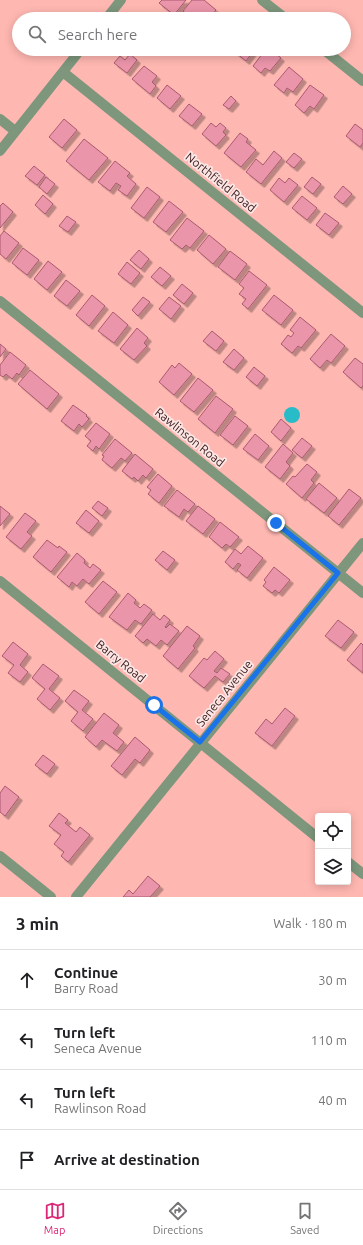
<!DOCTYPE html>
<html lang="en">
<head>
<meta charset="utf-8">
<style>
  body { margin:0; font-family:Ubuntu,sans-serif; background:#f6f6f6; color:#202124 }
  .controls { position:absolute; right:12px; bottom:12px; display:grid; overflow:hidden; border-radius:4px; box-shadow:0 2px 10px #0003 }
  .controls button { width:36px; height:36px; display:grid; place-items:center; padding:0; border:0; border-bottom:1px solid #e0e0e0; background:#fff; color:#202124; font:20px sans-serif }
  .stop { position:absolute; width:12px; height:12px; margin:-9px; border:3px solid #1a73e8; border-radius:50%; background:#fff }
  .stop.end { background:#1a73e8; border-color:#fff; box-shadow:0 1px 4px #0008 }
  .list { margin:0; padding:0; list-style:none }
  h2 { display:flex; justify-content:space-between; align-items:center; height:52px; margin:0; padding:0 16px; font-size:17px }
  h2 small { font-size:13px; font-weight:400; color:#757577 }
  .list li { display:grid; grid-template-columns:26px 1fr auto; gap:12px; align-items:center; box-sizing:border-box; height:60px; padding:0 16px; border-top:1px solid #e0e0e0 }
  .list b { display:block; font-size:15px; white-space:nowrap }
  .list p { margin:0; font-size:13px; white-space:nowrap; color:#757577 }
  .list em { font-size:13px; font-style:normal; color:#757577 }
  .icon { flex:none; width:22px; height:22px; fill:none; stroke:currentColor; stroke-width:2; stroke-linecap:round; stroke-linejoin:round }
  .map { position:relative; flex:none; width:363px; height:897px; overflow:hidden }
  .search { position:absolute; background:#fff; box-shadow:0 2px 10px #0003; left:12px; right:12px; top:12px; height:44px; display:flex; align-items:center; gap:10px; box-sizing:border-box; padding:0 14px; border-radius:22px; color:#757577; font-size:15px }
  .sheet { height:292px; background:#fff }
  nav { display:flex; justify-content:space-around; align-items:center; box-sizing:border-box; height:56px; border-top:1px solid #e0e0e0; background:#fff; font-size:11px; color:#757577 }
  nav a { display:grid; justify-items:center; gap:2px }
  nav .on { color:#db2777 }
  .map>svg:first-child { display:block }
  .water { fill:#28bcc8 }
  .building { fill:#eb95aa; stroke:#aa5a70; filter:url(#shadow) }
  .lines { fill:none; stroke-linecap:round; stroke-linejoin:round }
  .minor { stroke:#7d967c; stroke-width:10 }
  .route { stroke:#1a73e8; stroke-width:5 }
  .labels { text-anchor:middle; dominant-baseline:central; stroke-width:3.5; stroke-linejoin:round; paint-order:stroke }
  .street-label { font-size:12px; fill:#3b1a19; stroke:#fbe7e6 }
</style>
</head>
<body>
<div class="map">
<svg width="363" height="897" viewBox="0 0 363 897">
  <defs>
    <filter id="shadow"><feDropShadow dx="3.5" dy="3.5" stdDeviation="0" flood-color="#0004"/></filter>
  </defs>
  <rect width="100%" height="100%" fill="#ffb7b1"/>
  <path class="water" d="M284 415a8 8 0 1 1 16 0a8 8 0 1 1-16 0Z"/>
  <path class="building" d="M162,0H186L174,15L159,3Z
    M192,0H204L216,10L209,19H206L200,14L196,19H193L183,11Z
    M231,49H255L246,61Z
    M266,49H270L281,58L270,71L265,68L261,73L253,66Z
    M130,54L137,60L127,73L114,63L120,56L125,60Z
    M144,66L157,76L152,82L156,86L150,94L132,79Z
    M289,67L303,79L293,92L287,88L284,93L274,85Z
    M167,85L181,96L170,109L157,98Z
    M310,85L324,95L314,109L310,106L304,113L295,105Z
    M231,96L236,101L229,109L223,105Z
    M189,104L202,114L192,126L179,116Z
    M64,119L77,130L62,148L49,137Z
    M211,123L216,127L220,123L226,128L223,132L226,135L216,146L202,134Z
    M355,124L363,130V143L360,147L346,136Z
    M240,133L248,139L246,142L256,150L241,167L224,153Z
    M84,139L108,158L89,180L66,161Z
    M274,151L282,158L261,184L246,172L256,159L263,165Z
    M294,153L302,159L294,168L286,162Z
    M115,161L130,173L127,176L136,184L127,196L118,190L121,186L116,183L110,191L98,182Z
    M34,166L45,175L37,185L25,176Z
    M46,177L55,184L47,194L39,187Z
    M312,177L321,184L313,194L304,187Z
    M279,178L285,183L289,178L298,185L284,202L270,190Z
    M343,186L352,194L343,204L334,197Z
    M147,187L160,197L144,218L131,208Z
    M43,195L53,204L45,214L35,205Z
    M302,196L317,208L307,220L292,208Z
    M169,201L183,212L166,232L153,222Z
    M3,203L13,212L0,228V206Z
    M325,213L339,223L329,235L316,225Z
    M67,216L76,222L68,232L59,226Z
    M187,218L204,231L190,248L186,245L182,249L170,240Z
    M4,231L19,243L6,259L0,254V236Z
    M209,235L226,249L213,264L197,250Z
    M23,248L39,260L27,275L12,263Z
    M139,250L149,259L141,269L130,260Z
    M230,251L247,264L235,280L218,267Z
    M48,261L62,272L47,290L34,279Z
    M127,262L140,273L131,284L118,274Z
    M160,267L171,276L162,286L151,277Z
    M249,271L267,285L248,309L242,304L246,299L239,294L244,288L239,284Z
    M66,280L80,291L67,306L54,296Z
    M182,284L193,293L184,304L173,295Z
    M92,295L105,306L89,326L76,315Z
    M274,295L293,310L281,325L262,310Z
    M143,297L150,302L138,316L132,310Z
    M169,297L181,306L171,319L159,309Z
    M113,312L128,325L114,343L98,331Z
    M300,317L316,330L301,348L298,346L292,353L281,344L288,335L291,337L294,333L290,330Z
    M137,328L148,338L144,343L147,346L134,360L120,349Z
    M212,331L224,341L216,351L203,341Z
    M331,334L345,346L331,363L327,360L320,368L310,359Z
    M0,344L6,349L0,357Z
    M234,349L244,358L234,370L223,362Z
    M10,352L26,365L19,375L17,373L12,379L6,374L3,377L0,375V365Z
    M355,358L363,364V386L361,388L343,372Z
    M179,363L192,374L174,395L159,382L172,365L175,368Z
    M254,367L265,376L257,386L246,377Z
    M30,370L59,394L47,409L18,384Z
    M198,378L213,390L194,412L180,401Z
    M216,396L233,409L215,433L198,419Z
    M73,405L87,415L86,416L89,419L82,427L79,424L74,431L61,421Z
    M235,416L248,426L233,445L220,435Z
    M281,419L291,428L281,441L271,432Z
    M96,423L110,434L99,449L96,446L93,451L87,446L91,441L85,436Z
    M255,434L269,446L258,460L243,449Z
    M302,438L312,446L302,458L292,450Z
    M115,439L132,453L125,461L121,458L112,468L102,460L104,456L102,455Z
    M283,444L293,453L286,462L290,466L280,479L265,467Z
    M135,454L153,469L146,478L143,475L138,481L134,477L132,479L122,471Z
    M307,464L317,472L311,480L314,483L302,498L286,484L293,476L295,477Z
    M158,474L172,486L159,503L148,494L151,490L147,487Z
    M319,483L337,498L324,513L306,499Z
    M349,489L361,498L339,525L328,516Z
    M177,490L195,504L188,512L184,509L179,517L164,506Z
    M98,501L108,508L102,516L92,508Z
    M0,506L10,514L0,526Z
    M198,506L215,519L203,534L186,521Z
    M86,510L99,521L89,533L76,523Z
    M25,513L36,521L27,532L32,536L21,549L6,537Z
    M220,522L239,537L230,547L226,544L222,548L209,537Z
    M47,540L58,548L59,546L67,552L51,572L33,557Z
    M248,546L263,558L247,578L237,570L241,565L238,563L233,569L225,562L235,549L241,554Z
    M163,551L175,560L167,570L155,560Z
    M77,553L85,560L84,563L90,568L93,564L101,570L89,584L83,579L77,586L72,582L69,587L57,577Z
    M274,567L290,580L279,593L275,590L272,593L263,586L266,582L264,580Z
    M103,581L117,592L99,614L85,602Z
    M128,593L136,600L134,603L140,608L144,604L152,610L141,624L135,620L127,630L109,617Z
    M153,614L160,620L164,615L170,620L165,627L166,628L170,624L179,631L167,645L161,640L156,646L147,639L143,643L135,636Z
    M338,620L354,632L341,648L325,636Z
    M187,626L200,636L193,646L195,648L178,669L163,656Z
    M13,642L28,654L20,665L28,672L20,682L8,673L14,665L2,656Z
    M361,643L363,645V673L347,660Z
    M215,651L224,659L214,671L217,673L221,668L230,674L223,682L215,676L204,688L189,676L204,658L207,660Z
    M43,664L59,676L49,689L60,698L50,710L37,699L45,689L32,678Z
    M74,690L89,701L82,710L93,719L83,731L71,721L78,712L65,701Z
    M285,708L295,716L272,746L255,733L266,719L272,724Z
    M104,713L119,725L113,733L124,742L117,751L102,740L96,747L85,737Z
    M135,737L150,750L140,763L135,759L122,775L111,766Z
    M43,755L55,764L47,774L35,765Z
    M5,786L19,797L5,816L0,812V793Z
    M59,813L68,820L65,823L76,832L80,827L90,835L68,862L61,856L64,852L54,844L61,835L49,826Z
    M148,876L160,886L150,897H123L129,890L133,894Z"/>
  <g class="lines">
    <path class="minor" d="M262,0L286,19
      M106,19L121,0
      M323,49L363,81
      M63,72L363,313
      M0,119L15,131
      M0,151L81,49
      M0,301L363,593
      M0,581L318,838
      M0,856L51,897
      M348,862L363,874
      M76,897L363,543"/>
  </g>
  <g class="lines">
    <path class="route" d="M154,705L200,742L338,573L276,523"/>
  </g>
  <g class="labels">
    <g class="street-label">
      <text transform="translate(221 182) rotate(39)">Northfield Road</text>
      <text transform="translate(190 437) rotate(39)">Rawlinson Road</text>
      <text transform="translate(121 661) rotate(39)">Barry Road</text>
      <text transform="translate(224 693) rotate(-51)">Seneca Avenue</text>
    </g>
  </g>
</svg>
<div class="controls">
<button><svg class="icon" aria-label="locate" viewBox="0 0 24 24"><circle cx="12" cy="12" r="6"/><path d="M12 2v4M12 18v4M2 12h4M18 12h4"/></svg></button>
<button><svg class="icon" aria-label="layers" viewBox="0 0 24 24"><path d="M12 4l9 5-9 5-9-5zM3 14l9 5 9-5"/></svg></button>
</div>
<div class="stop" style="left:154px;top:705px"></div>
<div class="stop end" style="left:276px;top:523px"></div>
<div class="search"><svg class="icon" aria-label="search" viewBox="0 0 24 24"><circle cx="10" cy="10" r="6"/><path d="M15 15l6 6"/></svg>Search here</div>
</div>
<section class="sheet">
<h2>3 min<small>Walk · 180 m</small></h2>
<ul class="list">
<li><svg class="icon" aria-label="ahead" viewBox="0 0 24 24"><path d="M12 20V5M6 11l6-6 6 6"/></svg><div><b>Continue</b><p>Barry Road</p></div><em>30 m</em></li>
<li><svg class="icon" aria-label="left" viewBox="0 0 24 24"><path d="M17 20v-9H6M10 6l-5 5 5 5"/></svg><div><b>Turn left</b><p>Seneca Avenue</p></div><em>110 m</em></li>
<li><svg class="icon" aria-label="left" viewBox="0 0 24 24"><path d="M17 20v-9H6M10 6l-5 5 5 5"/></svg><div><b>Turn left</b><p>Rawlinson Road</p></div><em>40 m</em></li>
<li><svg class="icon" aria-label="arrive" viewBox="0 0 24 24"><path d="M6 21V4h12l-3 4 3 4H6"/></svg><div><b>Arrive at destination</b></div></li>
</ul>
</section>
<nav>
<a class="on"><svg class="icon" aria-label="map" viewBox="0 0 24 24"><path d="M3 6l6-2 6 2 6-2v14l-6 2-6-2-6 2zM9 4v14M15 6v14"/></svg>Map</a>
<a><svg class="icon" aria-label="directions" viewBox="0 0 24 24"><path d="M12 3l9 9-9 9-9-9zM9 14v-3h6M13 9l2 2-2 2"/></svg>Directions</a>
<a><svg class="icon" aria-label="saved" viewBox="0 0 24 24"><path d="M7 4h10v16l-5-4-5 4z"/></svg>Saved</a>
</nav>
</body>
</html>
